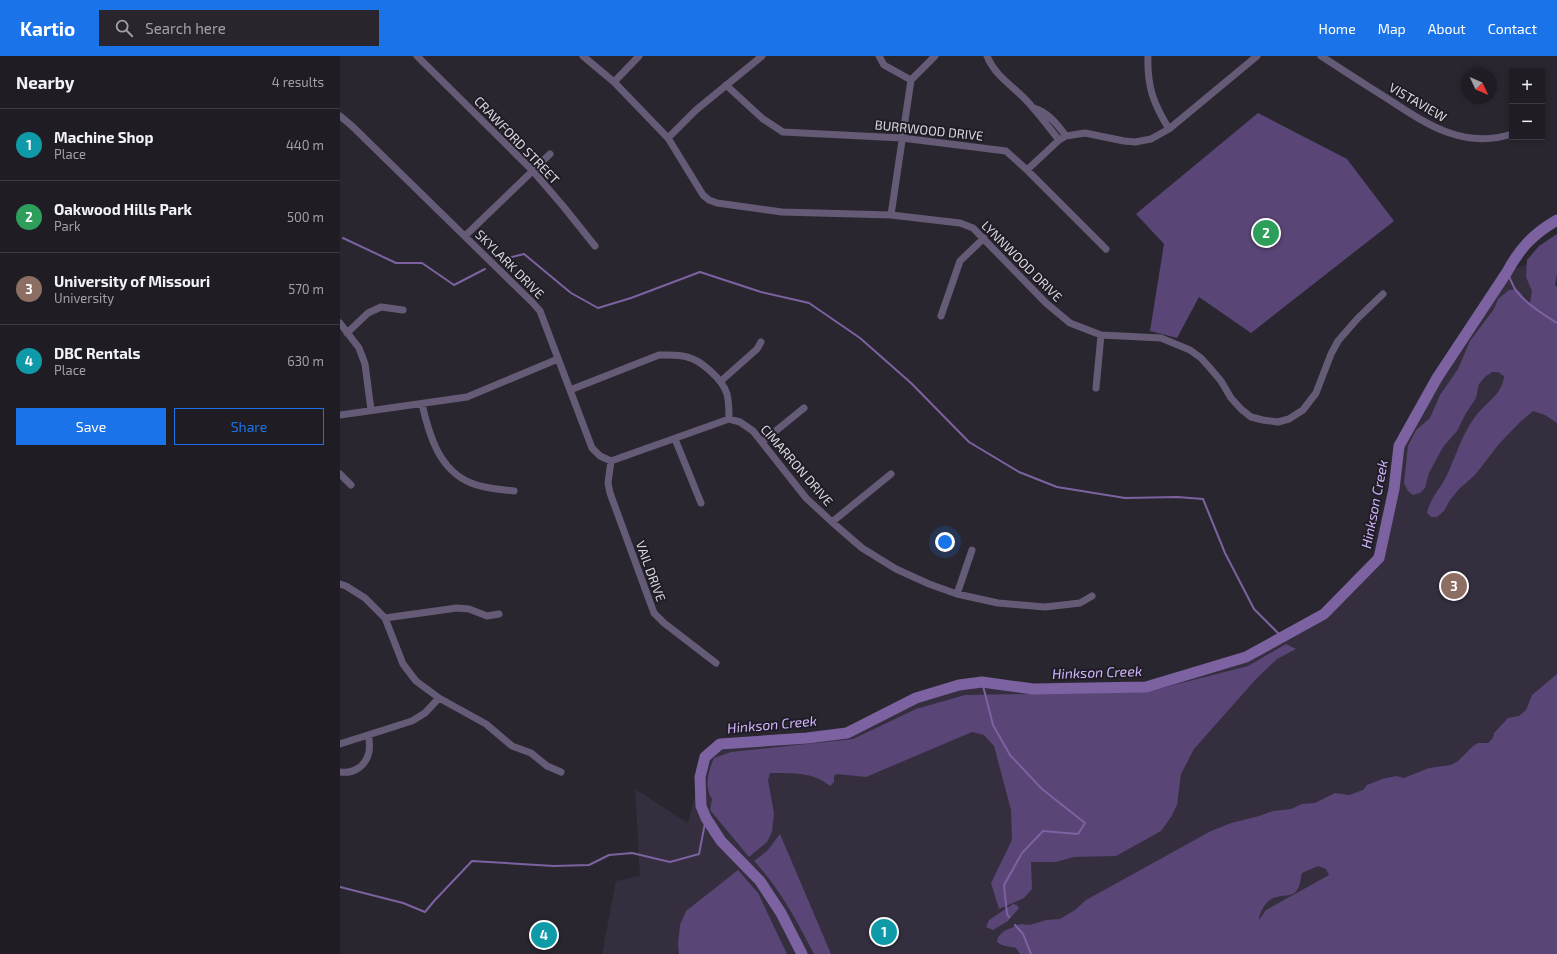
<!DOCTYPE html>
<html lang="en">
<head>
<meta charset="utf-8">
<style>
  body { margin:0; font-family:"Exo 2",sans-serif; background:#28252c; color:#f1f3f6 }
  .controls { position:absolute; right:12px; top:12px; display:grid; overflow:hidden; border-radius:0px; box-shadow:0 2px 6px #0003 }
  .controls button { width:36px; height:36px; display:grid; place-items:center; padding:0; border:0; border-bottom:1px solid #3d3a41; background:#201c24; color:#f1f3f6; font:20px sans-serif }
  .compass { position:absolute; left:1121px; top:12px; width:36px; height:36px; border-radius:50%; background:#201c24; box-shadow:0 2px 6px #0003; rotate:134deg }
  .you { position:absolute; left:605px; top:486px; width:14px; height:14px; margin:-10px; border:3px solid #fff; border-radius:50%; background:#1a73e8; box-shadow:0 0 0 6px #1a73e833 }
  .badge { display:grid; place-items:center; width:26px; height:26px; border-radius:50%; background:#1a73e8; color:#fff; font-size:13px; font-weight:700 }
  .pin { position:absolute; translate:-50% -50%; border:2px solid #fff; box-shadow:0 1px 4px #0006 }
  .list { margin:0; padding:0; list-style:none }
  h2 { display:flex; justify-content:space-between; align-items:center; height:52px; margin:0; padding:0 16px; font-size:17px }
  h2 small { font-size:13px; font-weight:400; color:#a2a1a6 }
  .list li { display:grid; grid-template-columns:26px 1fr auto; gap:12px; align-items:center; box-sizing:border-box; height:72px; padding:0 16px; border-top:1px solid #3d3a41 }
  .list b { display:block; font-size:15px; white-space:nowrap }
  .list p { margin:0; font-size:13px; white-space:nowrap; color:#a2a1a6 }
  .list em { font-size:13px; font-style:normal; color:#a2a1a6 }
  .actions { display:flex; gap:8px; padding:12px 16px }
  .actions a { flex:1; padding:9px 0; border:1px solid #1a73e8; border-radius:0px; text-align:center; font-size:14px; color:#1a73e8 }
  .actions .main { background:#1a73e8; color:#fff }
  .icon { flex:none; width:22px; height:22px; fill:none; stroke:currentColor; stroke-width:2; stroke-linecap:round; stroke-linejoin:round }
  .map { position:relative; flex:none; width:1217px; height:898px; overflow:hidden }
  header { display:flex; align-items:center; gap:24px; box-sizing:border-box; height:56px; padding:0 20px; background:#1a73e8; color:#fff }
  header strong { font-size:19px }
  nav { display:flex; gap:22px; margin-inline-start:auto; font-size:14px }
  .search { width:280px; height:36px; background:#28252c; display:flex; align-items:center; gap:10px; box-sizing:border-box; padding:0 14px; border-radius:0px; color:#a2a1a6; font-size:15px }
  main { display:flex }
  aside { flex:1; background:#201c24 }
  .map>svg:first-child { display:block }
  .built { fill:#342e3e }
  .green { fill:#594576; fill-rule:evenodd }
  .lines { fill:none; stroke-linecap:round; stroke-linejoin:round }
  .stream { stroke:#7c62a1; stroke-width:2 }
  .river { stroke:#7c62a1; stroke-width:11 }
  .minor { stroke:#665b77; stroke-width:7 }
  .labels { text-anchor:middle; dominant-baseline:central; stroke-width:4; stroke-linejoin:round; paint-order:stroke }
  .street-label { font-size:13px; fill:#d9d7dd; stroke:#201d26 }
  .water-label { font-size:14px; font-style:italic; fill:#d0b4fc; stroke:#201d26 }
</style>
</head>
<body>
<header>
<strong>Kartio</strong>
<div class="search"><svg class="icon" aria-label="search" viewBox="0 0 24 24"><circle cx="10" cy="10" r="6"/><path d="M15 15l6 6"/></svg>Search here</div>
<nav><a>Home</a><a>Map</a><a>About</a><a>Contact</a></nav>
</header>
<main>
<aside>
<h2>Nearby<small>4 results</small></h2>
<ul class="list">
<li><span class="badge" style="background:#0f9aa8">1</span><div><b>Machine Shop</b><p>Place</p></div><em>440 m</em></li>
<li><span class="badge" style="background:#2e9e5b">2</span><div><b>Oakwood Hills Park</b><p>Park</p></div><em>500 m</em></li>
<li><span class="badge" style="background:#8d6e63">3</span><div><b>University of Missouri</b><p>University</p></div><em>570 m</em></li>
<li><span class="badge" style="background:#0f9aa8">4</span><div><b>DBC Rentals</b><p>Place</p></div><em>630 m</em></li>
</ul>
<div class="actions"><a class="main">Save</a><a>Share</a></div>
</aside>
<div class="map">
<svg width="1217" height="898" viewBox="0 0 1217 898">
  <rect width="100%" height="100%" fill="#2a2630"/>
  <path class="built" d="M1217,197V898H262L276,825L300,820L295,733L348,767L365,701L380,688L467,682L507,677L576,642L619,629L642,626L693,633L806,631L906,601L984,558L1038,502L1059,390L1097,322L1167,216Z"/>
  <path class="green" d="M918,57L1007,103L1054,165L911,277L859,241L837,282L810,275L824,188L796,158Z
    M1217,178V218L1215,229L1217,231V367L1205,359L1193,355L1180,366L1159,388L1135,419L1119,433L1110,444L1104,455L1097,461H1091L1087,457C1090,442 1101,432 1107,419C1116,400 1122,378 1135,361C1145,347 1163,338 1164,320L1158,316H1152L1145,321L1139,328L1136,342L1125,359L1117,375L1103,391L1089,417L1085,432L1080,437L1073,439L1068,435L1064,427L1068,390L1076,374L1090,362L1100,339L1118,313L1130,285L1154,253L1158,243L1169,234L1176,233C1182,236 1184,244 1190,247L1192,235L1186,221L1187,204L1199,190Z
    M946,588L956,593L937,603L916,623L854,693L841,718L837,749L831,761L821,775L776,800L734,801L716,806H691L692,833L684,842L659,853L651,827L672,784L671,754L654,690L644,679L632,676L526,721L497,718L494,720V726L490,730C472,715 452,718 430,717L428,724L434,757L432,776L427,786L409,801L370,754L372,743C364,731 368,715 374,702L391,696L513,683L576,653L625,639L806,636L908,610Z
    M1217,618V898H680L676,892C669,890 663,891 657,886L658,881L664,875L680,868L690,869L706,864L720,863L735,854L746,844L871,775L891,767L919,760L933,755L951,753L962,748L975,747L995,737L1009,739L1023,734L1027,729L1042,723L1056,720L1064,722L1089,712L1111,709L1118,705L1133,690L1138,687H1148L1153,682L1154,677L1168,662L1179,660L1186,654L1192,639ZM978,810L986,813L989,819L926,854L919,864C919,859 921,856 923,852C934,833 950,845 957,834C961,828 960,823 962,817Z
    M440,778L491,898H474C457,865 439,832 414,805L427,795Z
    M398,814L418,837L447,898H339L338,888L340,869L346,855Z
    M673,848L677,849L679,852L668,865L653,874L646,871L649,864Z"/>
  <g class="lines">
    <path class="stream" d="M3,182L56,207H82L114,229L145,213
      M164,203L184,198L231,237L258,252L291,242L360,216L421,236L469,247L520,282L571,327L629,386L679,416L717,431L785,442L837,441L863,443L885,497L914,553L942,581
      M1167,216C1170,222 1172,228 1175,233C1183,246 1204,259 1217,267
      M642,626L653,669L670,699L702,733L745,767L738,778L703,775L682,797L664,829L667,858L669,861
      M0,831L63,847L85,856L95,844L132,805L214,810L249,809L269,799L292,797L330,806L359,798L366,762
      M675,869L683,878L691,898"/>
    <path class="river" d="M462,898L441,857L420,825L381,785L366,762L361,750L360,721L365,701L380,688L467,682L507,677L576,642L619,629L642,626L693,633L806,631L906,601L984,558L1039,502L1054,433L1059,390L1097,322L1167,216C1180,192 1193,178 1217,164"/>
    <path class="minor" d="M77,0L192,114L223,150L255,190
      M243,0L274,26L328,82L363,139L369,144L377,147L442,156L551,159L620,167L633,172L706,247L730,267L761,279L821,282L850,294L861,302L870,312L881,325L891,342L901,353L911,361L923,364L938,366L949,363L963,354L976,337L991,298L998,285L1018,262L1043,238
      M539,0L544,9L571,24
      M647,0C656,23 679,33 693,52C702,62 710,73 719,84
      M808,0C807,30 813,47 829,73
      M981,0C1003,14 1024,28 1045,41C1085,67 1122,94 1172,78
      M274,26L299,0
      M386,29L423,63L443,76L562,82L666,95L687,114L766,193
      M693,52C708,56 717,68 726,80
      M0,60L12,70L192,246L200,255L252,392L260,400L271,405
      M328,82L356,54L422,0
      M687,114L719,84L726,80L745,77L784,85L795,86L811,83L829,73L917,0
      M551,159L571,24L595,0
      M125,180L210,98
      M601,260L620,205L644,182
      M0,267L19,292L25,308L31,354
      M7,277L28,257L41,251L63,254
      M381,325L417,293L421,286
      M756,332L761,279
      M230,334L319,299C328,299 338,298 347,301C361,304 383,324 387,338C389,346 389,356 389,363
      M82,348C89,379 99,414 131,427C145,433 160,433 174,435
      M0,359L127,341L218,303
      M335,383L361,447
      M422,386L464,352
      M271,405L389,363L400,366L413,375L466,442L492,466L522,492L556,513L589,528L617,538L658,547L705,551L740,547L752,540
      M271,405L268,427L270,437L314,557L324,567L376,607
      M0,418L11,429
      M492,466L551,418
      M0,528L6,530L25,542L45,562L63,608L76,625L99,642L146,668L172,690L191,697L207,710L221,716
      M617,538L632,494
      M45,562L117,552L129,553L147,560L159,558
      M0,688L72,665L85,657L99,642
      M0,716C14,718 26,710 29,696C30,691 29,685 29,680"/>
  </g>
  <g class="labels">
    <g class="street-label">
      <text transform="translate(1078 46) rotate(30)">VISTAVIEW</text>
      <text transform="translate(589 74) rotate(6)">BURRWOOD DRIVE</text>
      <text transform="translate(177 84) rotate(46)">CRAWFORD STREET</text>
      <text transform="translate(682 205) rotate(45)">LYNNWOOD DRIVE</text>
      <text transform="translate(170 208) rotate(45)">SKYLARK DRIVE</text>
      <text transform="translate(457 409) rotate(49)">CIMARRON DRIVE</text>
      <text transform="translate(311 515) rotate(70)">VAIL DRIVE</text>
    </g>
    <g class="water-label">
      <text transform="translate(1034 448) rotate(-79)">Hinkson Creek</text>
      <text transform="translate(757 616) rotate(-2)">Hinkson Creek</text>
      <text transform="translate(432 668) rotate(-5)">Hinkson Creek</text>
    </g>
  </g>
</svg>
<div class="controls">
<button>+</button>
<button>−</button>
</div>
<svg class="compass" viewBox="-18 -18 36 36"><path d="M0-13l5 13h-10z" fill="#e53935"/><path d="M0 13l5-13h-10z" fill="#a2a1a6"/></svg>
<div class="you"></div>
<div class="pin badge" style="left:544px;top:876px;background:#0f9aa8">1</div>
<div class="pin badge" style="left:926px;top:177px;background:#2e9e5b">2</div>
<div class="pin badge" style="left:1114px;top:530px;background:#8d6e63">3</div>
<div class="pin badge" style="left:204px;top:879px;background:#0f9aa8">4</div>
</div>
</main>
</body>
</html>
